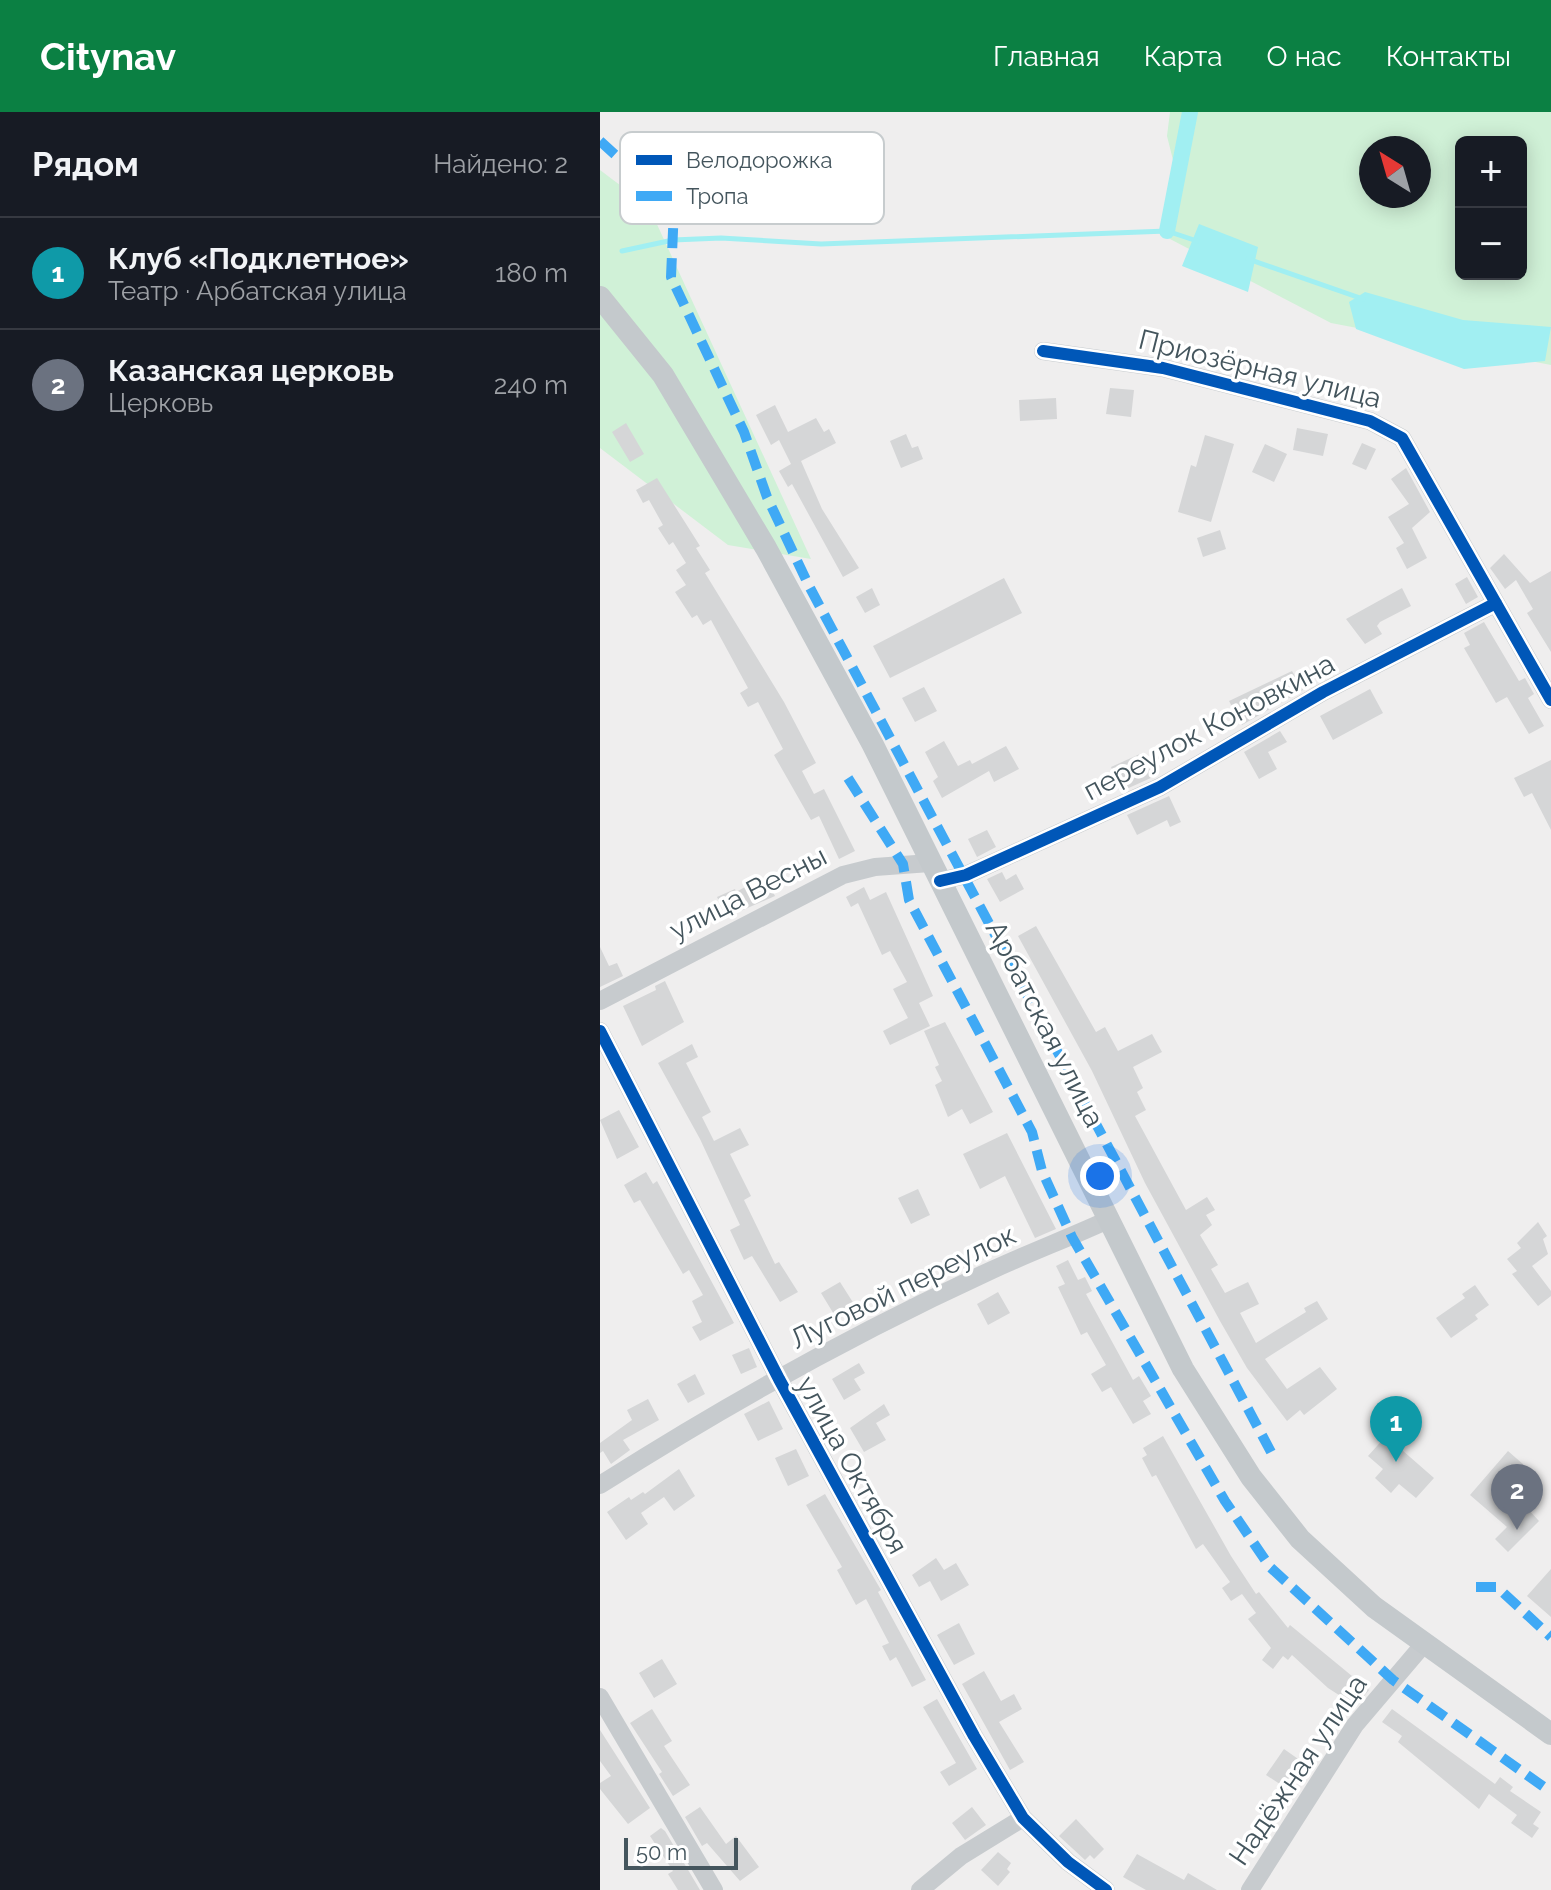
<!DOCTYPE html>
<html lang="ru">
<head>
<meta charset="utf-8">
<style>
  body { margin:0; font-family:Raleway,sans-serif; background:#242831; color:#f1f3f6 }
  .controls { position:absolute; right:24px; top:24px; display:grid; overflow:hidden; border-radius:12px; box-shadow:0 4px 20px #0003 }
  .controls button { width:72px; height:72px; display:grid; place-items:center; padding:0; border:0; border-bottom:2px solid #363941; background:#171b24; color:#f1f3f6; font:40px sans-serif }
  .compass { position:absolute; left:759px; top:24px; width:72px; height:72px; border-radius:50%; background:#171b24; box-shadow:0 4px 20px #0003; rotate:323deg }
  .scale { position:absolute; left:24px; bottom:20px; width:114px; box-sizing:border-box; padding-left:8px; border:4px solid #44555d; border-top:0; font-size:22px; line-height:28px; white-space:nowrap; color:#44555d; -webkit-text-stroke:6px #fff; paint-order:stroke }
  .you { position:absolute; left:500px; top:1064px; width:28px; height:28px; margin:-20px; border:6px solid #fff; border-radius:50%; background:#1a73e8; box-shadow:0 0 0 12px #1a73e833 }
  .badge { display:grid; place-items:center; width:52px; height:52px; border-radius:50%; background:#0b8043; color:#fff; font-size:26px; font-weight:700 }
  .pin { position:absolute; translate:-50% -66px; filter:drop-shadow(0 2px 4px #0008) }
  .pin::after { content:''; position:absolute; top:42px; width:28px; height:24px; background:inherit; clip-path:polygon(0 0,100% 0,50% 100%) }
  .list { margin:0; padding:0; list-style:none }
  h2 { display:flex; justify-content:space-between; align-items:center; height:104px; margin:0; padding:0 32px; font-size:34px }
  h2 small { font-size:26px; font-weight:400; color:#9ea1a6 }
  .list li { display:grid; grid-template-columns:52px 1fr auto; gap:24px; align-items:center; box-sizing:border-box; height:112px; padding:0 32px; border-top:2px solid #363941 }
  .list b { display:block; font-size:30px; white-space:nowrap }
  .list p { margin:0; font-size:26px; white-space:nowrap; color:#9ea1a6 }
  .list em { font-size:26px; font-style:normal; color:#9ea1a6 }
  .map { position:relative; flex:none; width:951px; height:1778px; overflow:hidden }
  header { display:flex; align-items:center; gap:48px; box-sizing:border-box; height:112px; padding:0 40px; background:#0b8043; color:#fff }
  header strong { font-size:38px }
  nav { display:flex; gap:44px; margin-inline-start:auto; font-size:28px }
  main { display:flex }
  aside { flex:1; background:#171b24 }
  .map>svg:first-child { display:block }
  .green { fill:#d0f1d7; fill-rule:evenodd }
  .water { fill:#a1eff2 }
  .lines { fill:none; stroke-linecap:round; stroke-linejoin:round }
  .stream { stroke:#a1eff2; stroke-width:5 }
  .canal { stroke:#a1eff2; stroke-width:16 }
  .building { fill:#d5d6d7 }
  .minor { stroke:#c7cbce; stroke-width:18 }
  .major { stroke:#c4c9cc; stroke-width:22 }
  .quiet { stroke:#3fa9f5; stroke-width:10; stroke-dasharray:20 10; stroke-linecap:butt }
  .cycleway-casing { stroke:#fff; stroke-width:17 }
  .cycleway { stroke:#0057b8; stroke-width:12 }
  .labels { text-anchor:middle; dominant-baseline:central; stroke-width:7; stroke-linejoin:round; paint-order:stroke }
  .street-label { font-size:28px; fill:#44555d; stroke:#fff }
  .key { fill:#fff; stroke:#c7ccce; stroke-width:2 }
  .key-label { font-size:22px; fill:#44555d }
</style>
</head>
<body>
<header>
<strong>Citynav</strong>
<nav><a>Главная</a><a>Карта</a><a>О нас</a><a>Контакты</a></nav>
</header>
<main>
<aside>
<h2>Рядом<small>Найдено: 2</small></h2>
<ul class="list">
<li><span class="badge" style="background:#0f9aa8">1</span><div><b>Клуб «Подклетное»</b><p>Театр · Арбатская улица</p></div><em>180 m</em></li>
<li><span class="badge" style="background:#6b7280">2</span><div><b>Казанская церковь</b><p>Церковь</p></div><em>240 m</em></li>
</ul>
</aside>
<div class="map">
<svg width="951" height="1778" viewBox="0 0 951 1778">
  <rect width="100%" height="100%" fill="#efeeee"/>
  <path class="green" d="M570,0H951V253L731,211L570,127L583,47L573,48L567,24ZM861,30H921V162H861ZM771,36H819V84H771Z
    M0,58L49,95L211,447L128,433L0,336Z"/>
  <path class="water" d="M599,112L658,135L648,180L582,154Z
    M765,180L863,208L951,215L945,249L864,257L756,217L749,190Z"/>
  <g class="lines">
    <path class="stream" d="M22,139L73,128L121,126L221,132L567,119L597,129
      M648,147L763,187"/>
    <path class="canal" d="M567,119L590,0"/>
  </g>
  <path class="building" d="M510,276L534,278L531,305L506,302Z
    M456,286L457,307L420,309L419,288Z
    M175,293L188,320L216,306L224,320L229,317L236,331L201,349L222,397L259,456L243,465L192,372L188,375L179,359L191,352L179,328L171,333L156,303Z
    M26,311L44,342L30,350L12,320Z
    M697,316L728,322L723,344L693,338Z
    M306,322L312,336L318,334L323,347L301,356L290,329Z
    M605,323L634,332L611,410L578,400L591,353L596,355Z
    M762,331L776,337L766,358L752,352Z
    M665,332L687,342L674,370L652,360Z
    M806,356L830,400L812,416L827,446L807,457L796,436L804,431L788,405L809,392L791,367Z
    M57,366L100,434L96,436L110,458L105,461L184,590L216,651L202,659L214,682L224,677L255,739L239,747L219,704L211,708L174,643L183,637L158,590L148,595L140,581L148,576L111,508L103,513L97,503L92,506L75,480L86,473L76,458L86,451L73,430L69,433L58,416L63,413L49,388L43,391L36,378Z
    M620,418L626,437L603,445L597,426Z
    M904,442L930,471L951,459V540L927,501L933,497L916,468L905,477L890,456Z
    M867,465L878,485L866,492L855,472Z
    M404,466L422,501L290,566L273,534Z
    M272,476L280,493L265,501L256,485Z
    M802,476L811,494L780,510L777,514L782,522L765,532L746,507Z
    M884,510L919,569L925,566L934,582L928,586L944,614L929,622L907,585L896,591L864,536L870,533L864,521Z
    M692,559L703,578L642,613L629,589Z
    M324,575L337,599L315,610L302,586Z
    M770,577L783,601L733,628L720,604Z
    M680,619L687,630L668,640L677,657L659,667L644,640Z
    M344,629L358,654L370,648L372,652L406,634L419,657L394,670L389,659L342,686L333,669L338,665L325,640Z
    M542,641L553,665L522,679L511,655Z
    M951,648V718L932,681L924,685L914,666Z
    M569,684L581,710L570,715L567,708L537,723L527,703Z
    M387,718L396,735L377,745L368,727Z
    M402,760L406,768L416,762L424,777L400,790L387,767Z
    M168,770L175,784L127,805L117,785L135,777L136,780L145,775L148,781Z
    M264,775L270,788L286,780L333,884L319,891L330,914L290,933L283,919L308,906L293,877L307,870L290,839L282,843L258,791L251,795L246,785Z
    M436,814L496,920L505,915L518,939L552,922L562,940L533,955L543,976L537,980L546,998L535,1004L586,1098L607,1085L615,1098L606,1103L612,1113L600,1123L618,1153L611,1157L625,1181L648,1170L659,1192L640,1201L656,1231L706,1200L704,1196L717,1189L728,1207L665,1247L687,1277L720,1255L737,1277L704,1303L700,1298L687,1309L647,1256L620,1209L545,1071L492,959L418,824Z
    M0,835L9,854L17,851L23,864L0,875Z
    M65,869L84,910L42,934L23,894L56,878L55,874Z
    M345,910L393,1000L370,1012L362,997L348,1005L335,973L342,969L335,955L339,953L324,919Z
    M92,932L98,945L86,951L111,1000L102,1005L114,1029L140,1016L149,1033L130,1042L151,1084L144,1088L175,1152L179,1150L198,1180L180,1190L152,1144L144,1148L130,1118L140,1113L100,1027L58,951Z
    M19,998L39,1035L17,1047L0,1008Z
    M407,1021L456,1117L435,1126L405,1064L380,1077L363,1042Z
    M46,1060L53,1072L57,1069L134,1211L100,1229L92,1215L102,1210L92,1189L103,1183L89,1158L83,1162L40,1088L34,1091L24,1073Z
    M318,1077L330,1103L311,1112L298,1086Z
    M938,1110L947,1124L943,1127L948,1142L932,1154L951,1179V1184L938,1194L912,1162L917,1159L907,1147L921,1136L917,1131Z
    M468,1148L478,1168L485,1165L492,1179L486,1182L533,1268L539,1264L551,1284L543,1289L551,1302L533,1312L511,1275L502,1280L491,1262L506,1253L487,1220L481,1223L458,1175L465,1172L456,1154Z
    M240,1170L254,1192L235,1204L221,1181Z
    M875,1173L889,1193L875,1203L878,1207L851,1226L836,1206L865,1186L862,1182Z
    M398,1180L410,1201L388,1213L377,1192Z
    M149,1236L157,1255L141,1262L132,1243Z
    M259,1251L265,1261L254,1267L261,1278L244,1288L232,1267Z
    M95,1262L105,1282L88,1291L77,1272Z
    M48,1287L59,1308L23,1328L30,1338L11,1352L3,1339L0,1341V1331L32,1308L27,1298Z
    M169,1289L183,1317L158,1329L144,1302Z
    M284,1292L290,1303L276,1311L286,1328L264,1340L250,1316Z
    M563,1324L631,1444L656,1482L659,1480L688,1516L690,1513L769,1578L756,1594L728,1576L692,1543L688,1548L683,1544L673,1557L662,1548L671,1536L648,1507L656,1501L642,1482L631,1489L622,1476L630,1470L603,1432L596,1437L556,1363L552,1365L542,1346L547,1343L543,1336Z
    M786,1324L834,1366L816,1386L799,1372L791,1381L775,1366L783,1357L768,1344Z
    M196,1337L209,1364L188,1374L175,1346Z
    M908,1339L932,1360L913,1381L939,1409L908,1440L895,1427L907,1415L870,1383Z
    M79,1357L95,1384L74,1399L64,1385L41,1401L48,1412L26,1428L7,1400L29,1385L31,1388L43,1380L45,1382Z
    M225,1382L281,1478L278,1480L326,1568L312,1575L296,1545L290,1549L282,1534L289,1531L266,1487L256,1493L237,1458L242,1455L206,1393Z
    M336,1446L344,1458L356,1451L369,1473L341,1489L330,1469L319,1475L312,1463Z
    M951,1457V1505L927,1484Z
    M359,1511L375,1542L354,1553L337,1523Z
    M62,1547L77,1572L54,1586L39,1561Z
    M384,1559L401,1589L414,1582L422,1597L399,1610L424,1650L410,1658L362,1572Z
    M337,1587L377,1657L349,1674L340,1660L356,1651L323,1595Z
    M52,1597L72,1629L64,1634L90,1673L73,1684L59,1662L62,1660L30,1611Z
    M792,1597L895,1672L900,1665L913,1675L910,1679L941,1700L933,1712L939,1716L932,1726L911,1711L917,1703L889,1682L879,1697L798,1630L802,1624L782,1610Z
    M0,1618L50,1696L28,1712L0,1677V1671L11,1664L0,1649Z
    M684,1637L701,1649L683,1674L666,1663Z
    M100,1695L126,1732L136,1724L159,1755L140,1769L107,1731L102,1734L85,1705Z
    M372,1695L386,1713L365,1728L352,1711Z
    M476,1707L504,1737L494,1747L490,1743L485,1748L459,1724Z
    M61,1716L65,1719L100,1778H78L68,1762L73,1759L50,1724Z
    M398,1740L411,1751L407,1757L410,1760L398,1774L381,1758Z
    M537,1742L584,1768L588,1761L617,1778H546L523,1765Z"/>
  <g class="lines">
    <path class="minor" d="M443,239L563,256L770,309L802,326L951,588
      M340,769L366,763L560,675L723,580L896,491
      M0,889L243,763L275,755L330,751
      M0,919L179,1267L374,1624L423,1706L468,1750L506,1778
      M0,1373C124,1294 259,1219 392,1158C431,1140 471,1125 510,1107
      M0,1585L114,1778
      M320,1778L361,1744L423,1706
      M650,1778L755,1613L823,1533"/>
    <path class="major" d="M0,185L63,263L166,436L273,633L583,1257L651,1365L700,1427L774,1495L951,1622"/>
    <path class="quiet" d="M0,29L74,96L71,165L144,320L167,385L209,474L671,1340
      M248,666L303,752L309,788L432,1020L442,1059L472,1125L625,1389L670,1455L793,1568L951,1680
      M876,1475H897L951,1525"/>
    <g class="cycleway-casing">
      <path id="cycleway" d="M443,239L563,256L770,309L802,326L951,588
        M340,769L366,763L560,675L723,580L896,491
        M0,919L179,1267L374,1624L423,1706L468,1750L506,1778"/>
    </g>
    <use href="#cycleway" class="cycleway"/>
  </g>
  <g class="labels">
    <g class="street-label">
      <text transform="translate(660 257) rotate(14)">Приозёрная улица</text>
      <text transform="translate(609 615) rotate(-28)">переулок Коновкина</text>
      <text transform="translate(148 781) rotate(-27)">улица Весны</text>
      <text transform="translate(445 912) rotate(63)">Арбатская улица</text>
      <text transform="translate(303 1175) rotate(-26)">Луговой переулок</text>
      <text transform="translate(252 1353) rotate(61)">улица Октября</text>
      <text transform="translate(698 1658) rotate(-56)">Надёжная улица</text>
    </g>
  </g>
  <rect x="20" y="20" width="264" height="92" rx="12" class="key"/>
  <rect x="36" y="43" width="36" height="10" fill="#0057b8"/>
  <rect x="36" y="79" width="36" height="10" fill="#3fa9f5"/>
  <g class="key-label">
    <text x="86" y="56">Велодорожка</text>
    <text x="86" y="92">Тропа</text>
  </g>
</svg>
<div class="controls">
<button>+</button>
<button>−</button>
</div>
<svg class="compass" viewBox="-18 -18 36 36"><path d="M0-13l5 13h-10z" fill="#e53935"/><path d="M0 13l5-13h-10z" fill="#9ea1a6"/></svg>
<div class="scale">50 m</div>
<div class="you"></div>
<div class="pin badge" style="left:796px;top:1350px;background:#0f9aa8">1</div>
<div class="pin badge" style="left:917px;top:1418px;background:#6b7280">2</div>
</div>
</main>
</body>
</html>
